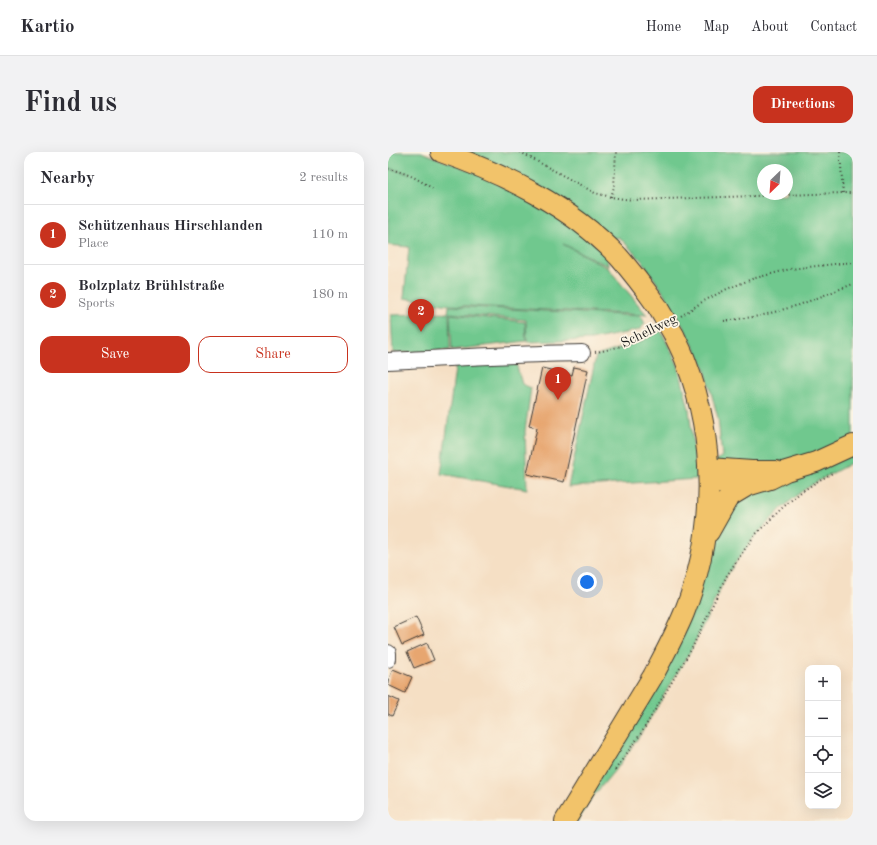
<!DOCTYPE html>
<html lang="en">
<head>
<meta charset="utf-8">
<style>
  body { margin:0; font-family:"Old Standard TT",serif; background:#f2f2f3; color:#2b2b33 }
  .controls { position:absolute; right:12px; bottom:12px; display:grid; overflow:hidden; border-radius:8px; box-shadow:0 4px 16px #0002 }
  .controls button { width:36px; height:36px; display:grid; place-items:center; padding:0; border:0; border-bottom:1px solid #e1e1e2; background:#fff; color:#2b2b33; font:20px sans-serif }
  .compass { position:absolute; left:369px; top:12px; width:36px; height:36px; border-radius:50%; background:#fff; box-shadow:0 4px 16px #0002; rotate:205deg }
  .you { position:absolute; left:199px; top:430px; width:14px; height:14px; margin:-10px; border:3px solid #fff; border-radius:50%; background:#1a73e8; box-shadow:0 0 0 6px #1a73e833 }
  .badge { display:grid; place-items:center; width:26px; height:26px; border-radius:50%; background:#c8321e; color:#fff; font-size:13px; font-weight:700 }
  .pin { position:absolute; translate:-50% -33px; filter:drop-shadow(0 1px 2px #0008) }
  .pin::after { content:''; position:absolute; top:21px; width:14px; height:12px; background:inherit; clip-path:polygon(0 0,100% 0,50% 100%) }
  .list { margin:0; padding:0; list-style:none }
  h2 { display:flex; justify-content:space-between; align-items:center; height:52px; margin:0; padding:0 16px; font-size:17px }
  h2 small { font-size:13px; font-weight:400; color:#7c7c81 }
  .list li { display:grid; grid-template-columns:26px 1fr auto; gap:12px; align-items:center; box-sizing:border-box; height:60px; padding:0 16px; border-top:1px solid #e1e1e2 }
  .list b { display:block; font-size:15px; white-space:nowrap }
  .list p { margin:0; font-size:13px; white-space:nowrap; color:#7c7c81 }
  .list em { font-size:13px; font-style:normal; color:#7c7c81 }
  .actions { display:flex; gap:8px; padding:12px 16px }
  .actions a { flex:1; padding:9px 0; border:1px solid #c8321e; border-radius:12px; text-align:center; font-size:14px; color:#c8321e }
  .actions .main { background:#c8321e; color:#fff }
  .icon { flex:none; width:22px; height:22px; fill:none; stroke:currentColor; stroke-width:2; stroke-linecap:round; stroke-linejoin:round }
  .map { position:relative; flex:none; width:465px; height:669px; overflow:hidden; border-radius:12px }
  header { display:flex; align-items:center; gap:24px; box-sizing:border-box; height:56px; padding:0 20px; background:#fff; border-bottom:1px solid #e1e1e2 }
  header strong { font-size:19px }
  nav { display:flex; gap:22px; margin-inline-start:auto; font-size:14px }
  .intro { display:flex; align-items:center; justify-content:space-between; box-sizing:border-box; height:96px; padding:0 24px }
  h1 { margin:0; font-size:28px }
  .button { padding:10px 18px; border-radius:12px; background:#c8321e; color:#fff; font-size:14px; font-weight:700 }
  main { display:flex; gap:24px; padding:0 24px }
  aside { flex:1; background:#fff; border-radius:12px; box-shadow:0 4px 16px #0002 }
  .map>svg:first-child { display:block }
  .green { fill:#70c88e; stroke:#467255; fill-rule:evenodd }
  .building { fill:#e7a670 }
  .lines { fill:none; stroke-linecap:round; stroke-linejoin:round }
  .minor-casing { stroke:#3d3935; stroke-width:18 }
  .major-casing { stroke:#3d3935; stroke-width:22 }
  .path { stroke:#3d3935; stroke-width:2; stroke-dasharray:1 3; stroke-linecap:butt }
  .minor { stroke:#fff; stroke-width:16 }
  .major { stroke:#f2c36a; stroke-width:20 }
  .major-bridge-casing { stroke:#3d3935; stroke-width:22; stroke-linecap:butt }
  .major-bridge { stroke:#f2c36a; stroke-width:20 }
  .labels { text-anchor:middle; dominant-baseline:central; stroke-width:3.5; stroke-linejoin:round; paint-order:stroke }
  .street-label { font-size:14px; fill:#1c1c1c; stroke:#fcf5e5 }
</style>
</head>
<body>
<header>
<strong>Kartio</strong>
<nav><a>Home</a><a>Map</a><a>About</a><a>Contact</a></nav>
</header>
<div class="intro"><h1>Find us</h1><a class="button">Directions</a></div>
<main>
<aside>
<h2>Nearby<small>2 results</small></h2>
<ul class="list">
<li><span class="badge">1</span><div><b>Schützenhaus Hirschlanden</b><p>Place</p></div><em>110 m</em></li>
<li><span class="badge">2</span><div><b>Bolzplatz Brühlstraße</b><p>Sports</p></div><em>180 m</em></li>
</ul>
<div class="actions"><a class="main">Save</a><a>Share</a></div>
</aside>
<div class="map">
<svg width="465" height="669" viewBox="0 0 465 669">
  <rect width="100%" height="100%" fill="#fcf5e5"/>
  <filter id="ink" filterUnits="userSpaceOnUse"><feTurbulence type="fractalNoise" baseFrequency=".025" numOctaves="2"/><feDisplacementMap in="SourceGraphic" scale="8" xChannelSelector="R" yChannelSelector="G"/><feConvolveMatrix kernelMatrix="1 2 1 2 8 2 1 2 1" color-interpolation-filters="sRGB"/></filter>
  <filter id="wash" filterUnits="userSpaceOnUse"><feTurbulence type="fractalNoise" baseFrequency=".012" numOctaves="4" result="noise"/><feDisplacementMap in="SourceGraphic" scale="16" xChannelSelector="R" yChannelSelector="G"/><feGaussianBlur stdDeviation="0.9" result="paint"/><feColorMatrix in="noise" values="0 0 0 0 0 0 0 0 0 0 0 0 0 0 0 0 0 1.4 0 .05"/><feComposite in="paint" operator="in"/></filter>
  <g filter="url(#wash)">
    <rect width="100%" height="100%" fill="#f5dfc4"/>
    <path class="green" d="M0,0H33L123,34L179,69L219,102L220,114L175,92L220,116L259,163L61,153L16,146L21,95L0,93V16L22,22L0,16Z
      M53,0H465V310L430,329L413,340L393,357L366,385L350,407L338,425L304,496L254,580L232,612L203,647L190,669H177L265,524L339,348L320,316L334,304L330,266L316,214L295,174L279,146L254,109L231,85L216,91ZM375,18H399V42H375Z
      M61,154L253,164L257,172L251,178L203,188L139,190L138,168L61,161L62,198L5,201L3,163L60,161Z
      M62,162L137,170L138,189L64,198Z
      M273,179L290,213L301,257L309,327L180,335L208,204L251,190Z
      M127,208L134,232L143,236L137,279L139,337L53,322L68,209Z"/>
    <g id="blocks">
      <path class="building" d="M186,215L200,218L176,330L139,322L149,276L141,274L154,216L184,223Z
        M28,465L36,483L14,493L6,475Z
        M39,491L46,508L26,516L19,500Z
        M5,517L24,525L17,541L0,533V529Z
        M0,544L11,549L4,564L0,562Z"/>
    </g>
  </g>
  <g filter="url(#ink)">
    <use href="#blocks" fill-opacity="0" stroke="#3d3935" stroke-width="1"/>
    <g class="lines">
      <g class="minor-casing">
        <path id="minor" d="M0,209C65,206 129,202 194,201
          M0,501V507"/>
      </g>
      <g class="major-casing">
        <path id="major" d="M53,0C118,23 182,54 230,104C244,120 257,137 269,154
          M320,316L364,319H388
          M321,328L344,334H359L382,327L398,319L428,310L465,293
          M321,380L339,348L344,343L359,334
          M177,669L265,524C276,503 287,483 296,461C328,381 329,291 298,210C295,201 290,192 286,183"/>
      </g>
      <path class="path" d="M132,0L207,41L223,45L236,47L246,48L455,41H465
        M452,0L455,41
        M0,17C17,20 31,27 45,37
        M223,45L226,35L228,0
        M293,164L314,150L339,137L364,127L402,117L465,110
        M336,169L372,164L411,153L465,132
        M207,200C229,197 248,189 267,179
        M227,618L254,580L304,496L338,425L350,407L366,384L393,357L413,340L430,329L446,320"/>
      <use href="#minor" class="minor"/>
      <use href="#major" class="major"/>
      <g class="major-bridge-casing">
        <path id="major-bridge" d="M269,154L286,183"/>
      </g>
      <use href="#major-bridge" class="major-bridge"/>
    </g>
  </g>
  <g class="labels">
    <g class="street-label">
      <text transform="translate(261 179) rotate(-26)">Schellweg</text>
    </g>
  </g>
</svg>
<div class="controls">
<button>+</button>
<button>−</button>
<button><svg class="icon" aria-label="locate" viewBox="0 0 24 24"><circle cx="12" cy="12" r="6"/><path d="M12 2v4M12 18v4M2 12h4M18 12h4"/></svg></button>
<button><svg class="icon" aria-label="layers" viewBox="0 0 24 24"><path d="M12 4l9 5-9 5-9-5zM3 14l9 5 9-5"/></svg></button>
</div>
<svg class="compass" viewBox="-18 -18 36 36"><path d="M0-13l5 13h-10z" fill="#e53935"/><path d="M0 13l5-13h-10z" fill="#7c7c81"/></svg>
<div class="you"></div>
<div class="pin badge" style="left:170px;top:248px">1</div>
<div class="pin badge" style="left:33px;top:180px">2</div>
</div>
</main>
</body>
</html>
